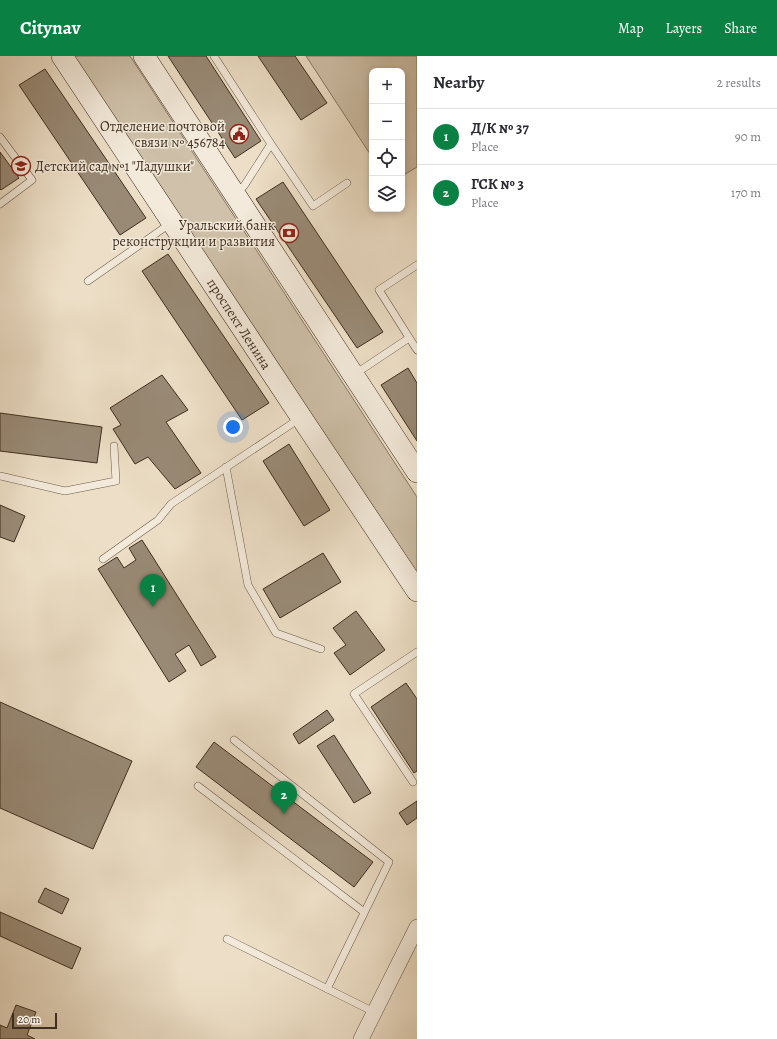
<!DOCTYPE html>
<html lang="en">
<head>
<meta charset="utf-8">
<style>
  body { margin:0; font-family:Alegreya,serif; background:#f2f2f3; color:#2b2b33 }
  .controls { position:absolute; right:12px; top:12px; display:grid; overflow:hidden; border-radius:8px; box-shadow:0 2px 6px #0003 }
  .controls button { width:36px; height:36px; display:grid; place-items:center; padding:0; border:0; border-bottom:1px solid #e1e1e2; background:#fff; color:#2b2b33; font:20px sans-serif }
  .scale { position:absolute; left:12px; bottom:10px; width:45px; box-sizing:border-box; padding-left:4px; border:2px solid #3f2d1f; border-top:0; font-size:11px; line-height:14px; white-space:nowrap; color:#3f2d1f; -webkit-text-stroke:3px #f3eadb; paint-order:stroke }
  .you { position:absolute; left:233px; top:371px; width:14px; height:14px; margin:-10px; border:3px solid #fff; border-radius:50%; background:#1a73e8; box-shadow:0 0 0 6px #1a73e833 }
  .badge { display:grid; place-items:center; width:26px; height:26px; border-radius:50%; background:#0b8043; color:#fff; font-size:13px; font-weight:700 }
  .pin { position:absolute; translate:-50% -33px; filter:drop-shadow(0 1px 2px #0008) }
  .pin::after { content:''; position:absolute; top:21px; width:14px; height:12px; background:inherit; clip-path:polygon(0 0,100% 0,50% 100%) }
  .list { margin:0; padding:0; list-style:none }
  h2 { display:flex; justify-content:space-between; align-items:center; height:52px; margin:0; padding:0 16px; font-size:17px }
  h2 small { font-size:13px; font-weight:400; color:#7c7c81 }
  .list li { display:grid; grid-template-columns:26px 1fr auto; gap:12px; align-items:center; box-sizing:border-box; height:56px; padding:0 16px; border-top:1px solid #e1e1e2 }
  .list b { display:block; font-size:15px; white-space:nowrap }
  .list p { margin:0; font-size:13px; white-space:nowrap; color:#7c7c81 }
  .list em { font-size:13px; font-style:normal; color:#7c7c81 }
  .icon { flex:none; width:22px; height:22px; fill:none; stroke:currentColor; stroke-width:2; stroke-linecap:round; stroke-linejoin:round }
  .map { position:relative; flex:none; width:417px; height:983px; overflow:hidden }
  header { display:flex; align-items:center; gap:24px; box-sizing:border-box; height:56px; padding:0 20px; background:#0b8043; color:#fff }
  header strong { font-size:19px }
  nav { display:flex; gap:22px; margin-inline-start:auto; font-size:14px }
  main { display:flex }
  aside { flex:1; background:#fff }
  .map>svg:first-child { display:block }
  .green { fill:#cfc1aa; stroke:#877764 }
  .building { fill:#998a76; stroke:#3f2d1f }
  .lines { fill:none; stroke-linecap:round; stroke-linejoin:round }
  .lane-casing { stroke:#6a5a49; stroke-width:8 }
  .street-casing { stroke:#6a5a49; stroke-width:16 }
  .secondary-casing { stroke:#3f2d1f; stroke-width:22 }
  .lane { stroke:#f3eadb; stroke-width:7 }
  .street { stroke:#f3eadb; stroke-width:15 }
  .secondary { stroke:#f3eadb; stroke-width:21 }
  .labels { text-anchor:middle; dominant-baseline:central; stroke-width:3; stroke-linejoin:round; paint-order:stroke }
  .poi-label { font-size:14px; fill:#3f2d1f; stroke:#f3eadb; text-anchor:end }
  .street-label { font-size:14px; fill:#3f2d1f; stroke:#f3eadb }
</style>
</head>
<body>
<header>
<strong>Citynav</strong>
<nav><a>Map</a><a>Layers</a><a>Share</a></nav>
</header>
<main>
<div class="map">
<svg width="417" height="983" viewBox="0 0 417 983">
  <rect width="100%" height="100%" fill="#eddfc7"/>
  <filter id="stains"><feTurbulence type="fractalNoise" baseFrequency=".005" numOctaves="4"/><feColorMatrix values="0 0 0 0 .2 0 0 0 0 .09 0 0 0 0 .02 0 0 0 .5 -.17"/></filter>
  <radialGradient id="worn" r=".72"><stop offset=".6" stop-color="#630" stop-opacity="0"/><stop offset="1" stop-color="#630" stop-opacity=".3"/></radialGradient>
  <path class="green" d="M73,0H130L417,441V517Z
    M306,0H417V111L402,120V15H372V101Z"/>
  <path class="building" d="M168,0H206L261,85L235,102Z
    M258,0H295L327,47L301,64Z
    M45,13L146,162L120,179L19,29Z
    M0,96L19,122L1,134L0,133Z
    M283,126L383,276L357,292L256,143Z
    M168,198L269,347L242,364L142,215Z
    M408,312L417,327V385L381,329Z
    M162,319L188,354L166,366L201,417L175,433L148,401L135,408L113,373L121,369L110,352Z
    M0,357L102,371L97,407L0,395Z
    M289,388L330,454L304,470L263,405Z
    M0,449L25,460L14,486L0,481Z
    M142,484L216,601L201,610L189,589L175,598L186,615L169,626L98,513L117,501L124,512L136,504L129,492Z
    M323,497L341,526L280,562L263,533Z
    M356,555L385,594L350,619L334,597L346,589L333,572Z
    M406,627L417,643V715L414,717L371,651Z
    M0,646L132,705L93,793L0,752Z
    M327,654L334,664L299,688L293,678Z
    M334,679L371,737L354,747L317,690Z
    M214,686L373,806L354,831L196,711Z
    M417,745V762L407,769L399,757Z
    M45,832L69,843L62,858L38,846Z
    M0,856L81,892L72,913L0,880Z
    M16,949L36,956L27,979L35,983H0V969L7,972Z"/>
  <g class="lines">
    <g class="lane-casing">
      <path id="lane" d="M214,0L271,88L244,130L235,136
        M0,81L32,124L0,148
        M271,88L313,150L347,127
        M417,209L379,234L417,294
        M88,225L171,167
        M355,318L409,282
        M226,411L248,529L276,577L321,593
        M0,420L65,435L116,425L114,390
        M103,503L158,464L171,448L299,363
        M234,684L389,806L327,933
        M413,726L354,638L417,596
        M198,730L364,856
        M227,883L374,956"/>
    </g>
    <g class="street-casing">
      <path id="street" d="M361,983L417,871"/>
    </g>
    <g class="secondary-casing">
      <path id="secondary" d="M62,0L301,361L417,535
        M144,0L417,416"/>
    </g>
    <use href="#lane" class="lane"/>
    <use href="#street" class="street"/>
    <use href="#secondary" class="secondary"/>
  </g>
  <defs>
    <g id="civic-ring" transform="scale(1)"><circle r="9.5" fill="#f3eadb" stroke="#8f2418" stroke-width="1.5"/><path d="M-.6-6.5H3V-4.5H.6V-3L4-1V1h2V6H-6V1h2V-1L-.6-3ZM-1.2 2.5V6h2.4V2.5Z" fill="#8f2418"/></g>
    <g id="school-ring" transform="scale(1)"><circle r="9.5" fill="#f3eadb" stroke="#8f2418" stroke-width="1.5"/><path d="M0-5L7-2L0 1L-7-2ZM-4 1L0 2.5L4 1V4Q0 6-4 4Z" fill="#8f2418"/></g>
    <g id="bank-ring" transform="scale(1)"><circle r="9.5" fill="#f3eadb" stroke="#8f2418" stroke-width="1.5"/><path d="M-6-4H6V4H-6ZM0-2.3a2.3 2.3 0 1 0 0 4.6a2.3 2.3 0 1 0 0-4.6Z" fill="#8f2418"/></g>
  </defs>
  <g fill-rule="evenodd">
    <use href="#civic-ring" x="239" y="78"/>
    <use href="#school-ring" x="21" y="110"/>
    <use href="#bank-ring" x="289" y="177"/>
  </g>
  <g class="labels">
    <g class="poi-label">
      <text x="225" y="70">Отделение почтовой<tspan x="225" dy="16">связи № 456784</tspan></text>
      <text x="35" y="110" text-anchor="start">Детский сад №1 "Ладушки"</text>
      <text x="275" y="169">Уральский банк<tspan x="275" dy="16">реконструкции и развития</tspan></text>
    </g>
    <g class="street-label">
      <text transform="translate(239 268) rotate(57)">проспект Ленина</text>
    </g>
  </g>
  <rect width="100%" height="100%" filter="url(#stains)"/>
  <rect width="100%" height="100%" fill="url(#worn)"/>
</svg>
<div class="controls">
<button>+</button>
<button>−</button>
<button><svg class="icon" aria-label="locate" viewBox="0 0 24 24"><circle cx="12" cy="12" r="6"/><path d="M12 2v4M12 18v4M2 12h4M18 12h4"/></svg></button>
<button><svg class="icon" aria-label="layers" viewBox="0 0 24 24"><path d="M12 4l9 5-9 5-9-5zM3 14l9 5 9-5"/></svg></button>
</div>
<div class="scale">20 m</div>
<div class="you"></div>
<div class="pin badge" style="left:153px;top:551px">1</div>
<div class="pin badge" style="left:284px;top:758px">2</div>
</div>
<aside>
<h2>Nearby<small>2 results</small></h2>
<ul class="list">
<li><span class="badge">1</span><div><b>Д/К № 37</b><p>Place</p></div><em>90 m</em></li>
<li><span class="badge">2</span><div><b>ГСК № 3</b><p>Place</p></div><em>170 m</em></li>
</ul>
</aside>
</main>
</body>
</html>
